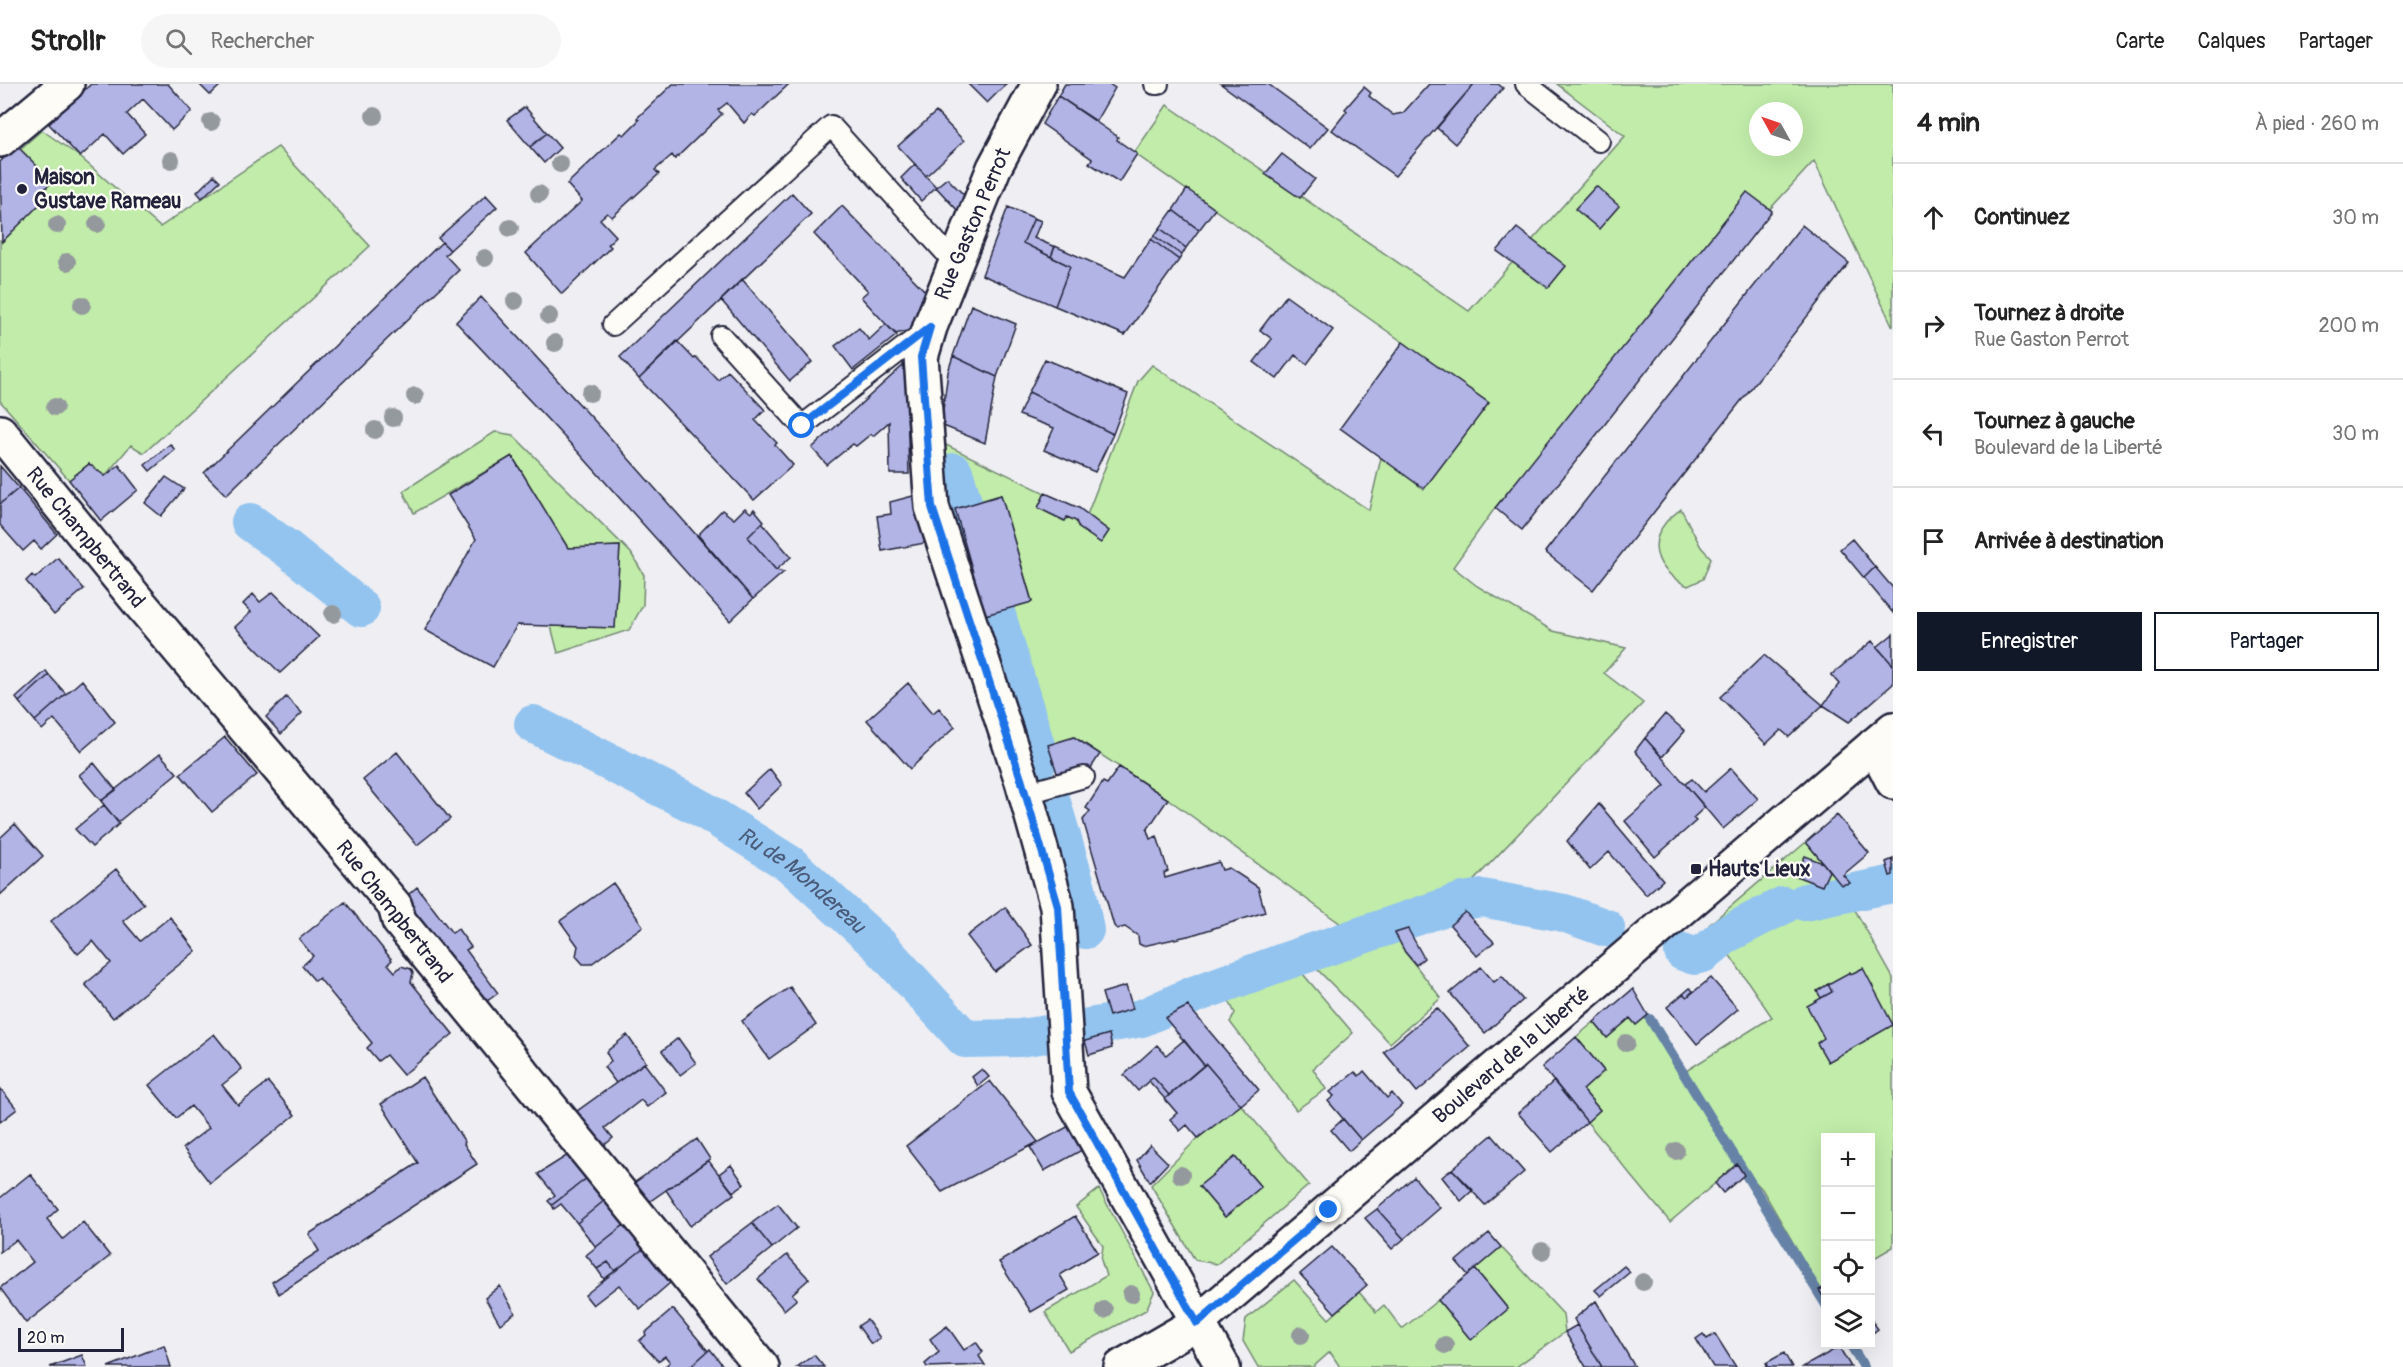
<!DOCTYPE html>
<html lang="fr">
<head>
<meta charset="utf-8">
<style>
  body { margin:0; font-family:Pangolin,sans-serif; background:#f6f6f6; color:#222 }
  .controls { position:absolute; right:18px; bottom:18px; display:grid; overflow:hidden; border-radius:0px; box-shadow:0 6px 24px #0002 }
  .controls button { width:54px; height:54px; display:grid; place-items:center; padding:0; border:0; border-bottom:2px solid #e0e0e0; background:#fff; color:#222; font:30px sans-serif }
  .compass { position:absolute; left:1749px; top:18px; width:54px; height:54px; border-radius:50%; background:#fff; box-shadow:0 6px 24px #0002; rotate:310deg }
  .scale { position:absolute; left:18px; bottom:15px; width:106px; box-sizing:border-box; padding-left:6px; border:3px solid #22223b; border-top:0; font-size:16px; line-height:21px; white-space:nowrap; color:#22223b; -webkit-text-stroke:4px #fdfcf7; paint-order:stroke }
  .stop { position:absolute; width:18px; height:18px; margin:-14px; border:4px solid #1a73e8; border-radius:50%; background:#fff }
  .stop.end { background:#1a73e8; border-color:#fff; box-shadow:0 2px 6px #0008 }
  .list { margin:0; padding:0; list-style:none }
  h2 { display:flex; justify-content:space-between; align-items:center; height:78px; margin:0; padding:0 24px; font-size:26px }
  h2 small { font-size:20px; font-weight:400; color:#767676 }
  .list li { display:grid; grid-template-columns:39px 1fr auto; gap:18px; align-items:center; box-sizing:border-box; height:108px; padding:0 24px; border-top:2px solid #e0e0e0 }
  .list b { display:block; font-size:22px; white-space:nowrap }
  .list p { margin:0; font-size:20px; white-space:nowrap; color:#767676 }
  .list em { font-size:20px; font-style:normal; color:#767676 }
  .actions { display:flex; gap:12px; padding:18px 24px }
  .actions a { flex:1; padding:14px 0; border:2px solid #111827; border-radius:0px; text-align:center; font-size:21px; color:#111827 }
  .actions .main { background:#111827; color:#fff }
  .icon { flex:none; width:33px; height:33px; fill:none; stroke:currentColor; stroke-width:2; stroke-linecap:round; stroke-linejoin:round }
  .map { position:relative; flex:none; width:1893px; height:1283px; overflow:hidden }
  header { display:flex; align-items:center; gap:36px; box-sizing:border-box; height:84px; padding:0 30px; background:#fff; border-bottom:2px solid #e0e0e0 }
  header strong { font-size:28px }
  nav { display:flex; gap:33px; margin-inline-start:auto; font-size:21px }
  .search { width:420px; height:54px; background:#f6f6f6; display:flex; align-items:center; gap:15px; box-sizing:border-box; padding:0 21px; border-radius:33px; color:#767676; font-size:22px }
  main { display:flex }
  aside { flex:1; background:#fff }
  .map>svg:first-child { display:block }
  .green { fill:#c1eca9; stroke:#728772; stroke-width:1.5; fill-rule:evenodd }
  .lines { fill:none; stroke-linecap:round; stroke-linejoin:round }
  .stream { stroke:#6683a7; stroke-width:10 }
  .canal { stroke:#93c4ef; stroke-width:38 }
  .building { fill:#b1b4e5; stroke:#22223b; stroke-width:1.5 }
  .lane-casing { stroke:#22223b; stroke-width:24 }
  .street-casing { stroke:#22223b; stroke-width:38 }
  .secondary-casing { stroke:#22223b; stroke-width:38 }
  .lane { stroke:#fdfcf7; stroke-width:20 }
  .street { stroke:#fdfcf7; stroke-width:33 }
  .secondary { stroke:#fdfcf7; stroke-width:33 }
  .tree { fill:#94999d }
  .route { stroke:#1a73e8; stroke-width:8 }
  .poi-dot { fill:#22223b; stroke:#fdfcf7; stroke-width:2 }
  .labels { text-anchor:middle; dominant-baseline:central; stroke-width:4.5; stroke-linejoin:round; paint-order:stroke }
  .poi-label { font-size:21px; font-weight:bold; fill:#22223b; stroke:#fdfcf7; text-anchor:start }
  .street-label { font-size:21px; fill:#22223b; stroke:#fdfcf7 }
  .water-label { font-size:22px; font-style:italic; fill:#4a5b7a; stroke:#fdfcf7 }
</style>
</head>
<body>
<header>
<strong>Strollr</strong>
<div class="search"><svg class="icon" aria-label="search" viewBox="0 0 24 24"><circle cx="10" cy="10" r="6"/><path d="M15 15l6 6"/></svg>Rechercher</div>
<nav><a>Carte</a><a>Calques</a><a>Partager</a></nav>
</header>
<main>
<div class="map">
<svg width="1893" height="1283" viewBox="0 0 1893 1283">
  <rect width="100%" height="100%" fill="#eeeef3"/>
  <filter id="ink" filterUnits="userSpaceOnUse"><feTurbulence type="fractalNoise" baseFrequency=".0167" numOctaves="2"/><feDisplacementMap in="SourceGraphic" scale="12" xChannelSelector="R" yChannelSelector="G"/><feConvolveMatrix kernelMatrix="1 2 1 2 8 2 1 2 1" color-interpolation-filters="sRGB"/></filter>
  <g filter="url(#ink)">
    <path class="green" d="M1557,0H1893V243L1814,77L1495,424L1453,483L1477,502L1553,547L1626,564L1604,589L1643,619L1457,814L1352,848L1168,715L1074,653L1048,661L1008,524L1032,517L1001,411L973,419L966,395L943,384L940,358L1045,409L1038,424L1064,437L1067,433L1076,437L1079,444L1101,459L1109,447L1087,431L1138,297L1152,281L1369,426L1407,261L1134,69L1167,21L1469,227L1625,52ZM1758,27H1794V63H1758Z
      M42,46L80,73L160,143L278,63L370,162L144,369L131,361L105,392L89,380L69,396L0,317V156L2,157L42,117L38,112L52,98L20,65Z
      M495,348L513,351L631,469L644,491L643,521L629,546L558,569L551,542L615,543L620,462L568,464L512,372L414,429L403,407Z
      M1681,425L1701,463L1711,474L1703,495L1688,502C1662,490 1644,465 1666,438C1670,433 1676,429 1681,425Z
      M1806,758L1841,801L1893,894V1163L1871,1176L1870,1054H1826V1203L1820,1205L1762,1105L1745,1087L1740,1078L1670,1138L1587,1038L1600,1026L1583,1006L1604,987L1576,953L1594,938L1607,954L1630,934L1636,941L1648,931L1686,987L1772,933L1709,841Z
      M1395,849L1405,868L1441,914L1390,959L1309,877Z
      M1297,883L1353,949L1313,985L1326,1005L1296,1026L1230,938L1235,929L1227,913Z
      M1241,1021L1309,1101L1217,1180L1195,1176L1151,1101L1198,1054ZM1235,1073L1261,1103L1225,1133L1199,1102Z
      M1099,1105L1154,1208L1146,1226L1069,1267L1045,1228L1106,1192L1101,1176L1103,1162L1076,1123Z
      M1501,1163L1563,1230L1565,1248L1516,1283H1340L1330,1268L1313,1283H1258L1243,1257L1246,1235L1294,1196L1329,1235L1359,1208L1376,1228L1384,1221L1402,1245L1438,1216L1471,1256L1508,1225L1475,1185Z"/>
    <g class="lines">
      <path class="stream" d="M1650,935L1826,1221
        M1850,1260L1864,1283"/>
      <g class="canal">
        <path d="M954,388L1040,675"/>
        <path d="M250,438L289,466L361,524"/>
        <path id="s1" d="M533,640L697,722L790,780L879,861L965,955L1019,954L1047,950"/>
        <path d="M1051,715L1077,804L1085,846"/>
        <path d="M1805,818L1893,800"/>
        <path d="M1683,868L1694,872L1703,870L1727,850L1784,821"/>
        <path d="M1089,943L1142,934L1193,911L1283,878L1463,817L1482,814L1564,829L1606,844"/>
      </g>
    </g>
    <path class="building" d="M91,0H168L192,27L172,46L143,15L127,30L145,50L123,70L105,50L80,73L49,40Z
      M199,0H221V1L210,11Z
      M673,0H789L755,32L752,30L744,39L727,19L718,26L722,30L675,75L672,71L655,86L659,90L612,133L607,129L600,135L616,152L608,160L611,163L562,210L526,169L582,117L567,100L621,49L624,51L639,36L637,34Z
      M968,0H1006L987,19Z
      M1065,0H1109L1115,4L1096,37L1058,12Z
      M1221,0H1268L1328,44L1310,65Z
      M1429,0H1474L1395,92L1332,46L1347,27L1345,25L1364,3L1371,9L1369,12L1393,31L1403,29Z
      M1474,0H1498L1503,4L1455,60L1437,44Z
      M1058,12L1118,53L1117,56L1137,70L1119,98L1089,79L1092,75L1042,40Z
      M525,23L547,49L530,63L507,36Z
      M936,28L964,57L926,92L898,62Z
      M547,49L560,64L544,79L530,63Z
      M16,61L52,97L38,112L43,117L2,158L0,78Z
      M1282,70L1315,95L1300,114L1265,90Z
      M915,80L936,103L921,117L901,94Z
      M214,91L220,97L202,114L197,108Z
      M947,94L965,112L959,128L936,103Z
      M1596,102L1619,122L1599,145L1575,125Z
      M1187,105L1215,125L1199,146L1173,126Z
      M1747,108L1772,127L1522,446L1495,424Z
      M792,109L811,130L639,295L620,273Z
      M486,111L497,123L450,166L438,154Z
      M842,122L927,209L916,245L895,250L861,213L868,207L814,150Z
      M1008,123L1034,134L1023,159L1070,182L1055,222L982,191Z
      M1173,126L1199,146L1186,164L1160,144Z
      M1034,134L1041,137L1034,154L1055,163L1051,173L1023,159Z
      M1802,141L1849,179L1593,506L1545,468Z
      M1160,144L1186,164L1182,171L1154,152Z
      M1517,144L1566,182L1548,204L1497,167Z
      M1154,152L1182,171L1179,176L1151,155Z
      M1151,155L1179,176L1125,251L1055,222L1070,182L1051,173L1055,162L1125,193Z
      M442,158L450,166L445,171L459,186L226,411L204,389Z
      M742,195L812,278L790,297L721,216Z
      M1286,212L1333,246L1307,280L1295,271L1277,295L1254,278L1272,255L1260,246Z
      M481,213L605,348L753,515L730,537L580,370L456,238Z
      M971,221L1016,240L997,293L953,272Z
      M886,240L897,251L853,286L835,262L859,244L869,256Z
      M677,257L694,275L696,273L718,296L728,287L765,326L755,336L777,359L775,361L793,381L754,416L639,295Z
      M1403,258L1489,319L1424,405L1340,344Z
      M953,272L997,293L985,359L941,341L948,288Z
      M1045,275L1128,310L1113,350L1029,308Z
      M906,279L909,390H890L889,338L873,352L871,350L856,362L853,360L827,381L812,364Z
      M1029,308L1113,350L1095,388L1044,366L1054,344L1019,331Z
      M170,360L175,366L150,387L145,381Z
      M512,372L568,464L620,462L615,544L517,541L493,583L425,546L476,455L448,411Z
      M89,380L105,392L119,381L138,406L101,437L69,396Z
      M0,382L19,404L0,420Z
      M166,393L184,405L161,432L145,419Z
      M19,404L57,450L41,465L34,457L23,467L0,441V420Z
      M1045,409L1079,424L1109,447L1101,459L1079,444L1076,437L1067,433L1065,437L1038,424Z
      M1001,411L1032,518L985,531L955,425Z
      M913,412L925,459L882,467L877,432L891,430L890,418Z
      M745,424L751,429L754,425L764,437L748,453L776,486L784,488L753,515L698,451L722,426L734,435Z
      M762,439L791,473L776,486L748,453Z
      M1852,455L1875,483L1864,494L1840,465Z
      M58,474L84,505L54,531L26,497L32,491L35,494Z
      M1875,483L1893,504V529L1864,494Z
      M273,508L319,553L280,589L235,543L251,528L243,520L253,510L260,518Z
      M1893,550V581L1877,563Z
      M1872,557L1893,581V600L1849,638L1823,621L1839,600L1831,591Z
      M1764,571L1823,621L1789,653L1781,646L1766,660L1720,613Z
      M46,587L49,591L19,618L16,614Z
      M49,591L66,610L35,637L19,618Z
      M82,596L115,638L81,667L54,635L42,646L35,637Z
      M908,599L933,629L939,624L955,643L910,685L867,636Z
      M286,613L302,629L281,650L266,633Z
      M1665,630L1685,647L1662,673L1645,654Z
      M225,653L257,691L212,728L180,690Z
      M1074,653L1100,670L1091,684L1088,682L1058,692L1048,661Z
      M1645,654L1705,723L1693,734L1696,737L1655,773L1625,737L1665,702L1635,667Z
      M397,668L450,735L417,761L363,696Z
      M160,670L177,689L118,738L101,717Z
      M94,679L116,706L101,717L79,691Z
      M1119,683L1168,715L1147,746L1150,755L1157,752L1168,787L1164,789L1165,794L1219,778L1222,786L1229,784L1258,803L1265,828L1192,851L1143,862L1139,860L1138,852L1125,843L1117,845L1114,842L1083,736L1090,727L1086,724L1103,698L1107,700Z
      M1731,684L1758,715L1723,745L1685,700L1692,695L1704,708Z
      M770,685L782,701L757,725L744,709Z
      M1599,720L1663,796L1646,811L1609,768L1590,786L1567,757Z
      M104,721L119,740L92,763L75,745Z
      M1837,731L1869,769L1843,791L1850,799L1841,801L1806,758Z
      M15,740L43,772L0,811V754Z
      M1805,772L1823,779L1829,787L1822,802L1796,792Z
      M1893,775V791L1890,792L1886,778Z
      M116,785L144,820L123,837L140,857L170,833L196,867L113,934L85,900L111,879L93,857L78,870L51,837Z
      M613,799L643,842L591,880H583L576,872L578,862L560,837Z
      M417,803L452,849L458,845L471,863L466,866L498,909L483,920L402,816Z
      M345,818L392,876L388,880L395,888L401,882L411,885L413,889L411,898L453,950L403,991L386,971L378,977L367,964L372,959L319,894L315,897L302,882L313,872L299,855Z
      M1005,823L1032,861L995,888L967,852Z
      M1465,828L1494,858L1477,872L1450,841Z
      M1408,845L1424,874L1416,881L1405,868L1395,849Z
      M1481,883L1494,898L1502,892L1523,916L1485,949L1450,909Z
      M1863,884L1893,941L1828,978L1817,959L1824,954L1807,922L1832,908L1828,900L1850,888L1851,890Z
      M1711,894L1738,925L1697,960L1667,923L1683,910L1687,913Z
      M1828,900L1832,908L1821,914L1817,907Z
      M1126,902L1133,925L1109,932L1102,909Z
      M790,903L816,941L769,975L742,937Z
      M1690,904L1693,907L1687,913L1683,910Z
      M1633,905L1648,931L1636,941L1630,934L1607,954L1594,938Z
      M1188,922L1259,1006L1241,1021L1206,980L1204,981L1165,934Z
      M1437,924L1470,963L1417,1008L1384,968Z
      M214,950L242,985L222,1001L238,1021L268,998L295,1031L210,1099L183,1064L209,1044L191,1022L176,1034L149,1001Z
      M1109,950L1112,964L1089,971L1085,957Z
      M627,951L646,978L616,999L604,983L611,977L606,968Z
      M1576,953L1604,987L1583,1006L1600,1026L1587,1038L1542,983Z
      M678,954L696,979L680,991L662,967Z
      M1184,956L1204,981L1169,1011L1153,993L1138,1007L1124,991L1157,961L1166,971Z
      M644,979L666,1008L647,1023L641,1016L605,1044L613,1054L601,1064L573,1030Z
      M1206,980L1241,1021L1198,1054L1187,1041L1180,1047L1170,1035L1177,1029L1165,1015Z
      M982,985L989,993L978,1002L972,993Z
      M1364,987L1387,1014L1392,1009L1402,1021L1361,1056L1328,1017L1334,1012L1330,1008L1355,988L1359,992Z
      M422,993L465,1058L464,1060L477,1080L279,1210L272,1198L319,1167L309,1150L418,1079L381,1020Z
      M1153,993L1169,1011L1165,1015L1149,997Z
      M990,997L1038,1058L942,1108L906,1062Z
      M1554,997L1587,1038L1552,1068L1518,1029Z
      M0,1004L17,1025L0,1038Z
      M1343,1035L1361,1056L1349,1067L1331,1046Z
      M1071,1041L1082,1066L1044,1087L1030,1063Z
      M1492,1051L1524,1088L1485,1121L1452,1085Z
      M697,1055L710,1075L646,1120L631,1101Z
      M1150,1061L1168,1079L1150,1098L1137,1076Z
      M568,1071L587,1094L552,1121L548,1117L555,1111L538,1090Z
      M1235,1073L1261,1103L1225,1133L1199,1102Z
      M708,1076L734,1110L690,1142L666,1106Z
      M1737,1080L1744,1091L1723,1109L1715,1099Z
      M731,1081L744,1100L733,1108L719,1090Z
      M1452,1085L1473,1106L1461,1117L1442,1093Z
      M30,1090L58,1125L47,1135L63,1155L83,1138L110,1172L26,1239L0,1204L33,1178L16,1156L0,1168V1114Z
      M1414,1093L1440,1124L1404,1155L1377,1125Z
      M587,1094L605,1116L577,1139L561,1120L554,1125L552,1121Z
      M605,1116L624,1141L596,1163L577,1139Z
      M778,1120L797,1144L772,1164L752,1139Z
      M1377,1125L1404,1155L1392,1165L1365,1134Z
      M1075,1132L1098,1168L1060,1191L1069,1206L1031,1228L999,1178Z
      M752,1139L772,1164L727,1200L707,1173Z
      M624,1141L643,1165L615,1187L608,1178L597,1185L586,1171Z
      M1489,1149L1501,1163L1468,1191L1456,1177Z
      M1332,1163L1367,1201L1335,1229L1300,1190Z
      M643,1165L670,1199L640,1225L619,1201L593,1221L585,1211Z
      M787,1171L809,1195L792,1210L797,1215L784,1226L758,1195Z
      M608,1178L615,1187L604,1195L597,1185Z
      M1624,1182L1630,1188L1601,1212L1595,1206Z
      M1475,1185L1508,1225L1471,1256L1438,1216Z
      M500,1202L515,1229L500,1240L485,1214Z
      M1826,1203V1217L1819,1206Z
      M1596,1217L1635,1283H1602L1577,1241L1574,1235Z
      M673,1225L708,1267L690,1283H664L670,1278L665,1272L658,1277L639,1257L646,1251L645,1249Z
      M1870,1234L1878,1245L1870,1251Z
      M867,1236L880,1254L871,1260L858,1242Z
      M1577,1241L1602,1283H1586L1565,1248Z
      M947,1242L964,1266L976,1258L983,1268L979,1272L985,1281L927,1283L925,1280L939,1268L930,1255Z
      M1703,1250L1707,1255L1715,1250L1736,1283H1713L1696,1255Z
      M164,1261L171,1283H108Z
      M1839,1263L1851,1283H1803Z
      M710,1265L724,1283H690L708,1267Z
      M1784,1269L1792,1283H1765L1768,1281L1766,1279Z
      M82,1271L87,1283H50Z
      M814,1271L824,1283H797Z"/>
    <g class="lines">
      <g class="lane-casing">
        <path id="lane" d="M1155,0H1158
          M1526,0L1599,57
          M613,241L831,42L956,180
          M721,252L802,342L928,245
          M1025,710L1084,693"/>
      </g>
      <g class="street-casing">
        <g id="street">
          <path d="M1039,0L994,84L930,243L921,273L932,423L1022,697L1057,822L1069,1008L1223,1283"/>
          <path d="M0,56L67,0"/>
          <path id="s2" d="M0,348L137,516L395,822L399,837L762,1283"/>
          <path d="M1874,661L1893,698"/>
        </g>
      </g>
      <g class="secondary-casing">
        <g id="secondary">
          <path id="s3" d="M1121,1283L1197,1239L1893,645"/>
        </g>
      </g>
      <use href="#lane" class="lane"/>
      <use href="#street" class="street"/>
      <use href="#secondary" class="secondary"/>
    </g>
    <g class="tree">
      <circle cx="374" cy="32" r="9"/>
      <circle cx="211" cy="38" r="9"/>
      <circle cx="171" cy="76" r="9"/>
      <circle cx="560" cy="80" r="9"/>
      <circle cx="539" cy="110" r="9"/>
      <circle cx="97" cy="140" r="9"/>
      <circle cx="57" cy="141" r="9"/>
      <circle cx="510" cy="144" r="9"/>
      <circle cx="485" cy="174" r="9"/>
      <circle cx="67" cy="178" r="9"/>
      <circle cx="515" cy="217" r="9"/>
      <circle cx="82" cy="221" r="9"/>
      <circle cx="549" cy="232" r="9"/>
      <circle cx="555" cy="259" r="9"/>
      <circle cx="590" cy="309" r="9"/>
      <circle cx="415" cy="312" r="9"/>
      <circle cx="55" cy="323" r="9"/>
      <circle cx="393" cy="334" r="9"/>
      <circle cx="375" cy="346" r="9"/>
      <circle cx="333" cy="530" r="9"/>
      <circle cx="1626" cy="959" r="9"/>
      <circle cx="1676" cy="1067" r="9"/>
      <circle cx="1181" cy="1091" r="9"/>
      <circle cx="1542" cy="1167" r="9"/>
      <circle cx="1643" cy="1198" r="9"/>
      <circle cx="1131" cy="1210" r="9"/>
      <circle cx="1104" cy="1226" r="9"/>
      <circle cx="1301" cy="1251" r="9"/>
      <circle cx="1445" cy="1261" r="9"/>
    </g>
  </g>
  <g class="lines" filter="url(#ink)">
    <path class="route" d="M802,342L930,243L921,273L932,423L1022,698L1058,822L1069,1008L1197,1239L1329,1126"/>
  </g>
  <g class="poi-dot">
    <circle cx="22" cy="105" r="6"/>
    <rect x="1690" y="779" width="12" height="12" rx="3"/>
  </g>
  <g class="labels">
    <g class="poi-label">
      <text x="34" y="93">Maison<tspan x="34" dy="24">Gustave Rameau</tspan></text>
      <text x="1708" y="785">Hauts Lieux</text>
    </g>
    <g class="street-label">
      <text transform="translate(973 140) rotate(-67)">Rue Gaston Perrot</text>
      <text stroke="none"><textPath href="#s2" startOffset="136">Rue Champbertrand</textPath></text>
      <text transform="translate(394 828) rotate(52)">Rue Champbertrand</text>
      <text stroke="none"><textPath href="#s3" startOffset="501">Boulevard de la Liberté</textPath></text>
    </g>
    <g class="water-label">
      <text stroke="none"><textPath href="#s1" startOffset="312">Ru de Mondereau</textPath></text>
    </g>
  </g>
</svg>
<div class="controls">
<button>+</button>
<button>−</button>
<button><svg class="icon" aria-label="locate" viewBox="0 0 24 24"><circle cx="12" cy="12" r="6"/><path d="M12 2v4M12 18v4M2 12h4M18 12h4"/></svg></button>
<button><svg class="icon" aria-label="layers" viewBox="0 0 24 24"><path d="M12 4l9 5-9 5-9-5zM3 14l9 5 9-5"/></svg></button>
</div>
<svg class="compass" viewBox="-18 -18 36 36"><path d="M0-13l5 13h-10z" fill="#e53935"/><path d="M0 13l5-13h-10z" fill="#767676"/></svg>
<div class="scale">20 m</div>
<div class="stop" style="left:802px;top:342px"></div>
<div class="stop end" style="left:1329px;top:1126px"></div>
</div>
<aside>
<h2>4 min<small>À pied · 260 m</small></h2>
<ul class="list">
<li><svg class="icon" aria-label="ahead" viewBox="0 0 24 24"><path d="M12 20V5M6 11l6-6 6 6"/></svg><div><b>Continuez</b></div><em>30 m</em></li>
<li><svg class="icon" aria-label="right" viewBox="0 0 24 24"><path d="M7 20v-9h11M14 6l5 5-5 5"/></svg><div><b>Tournez à droite</b><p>Rue Gaston Perrot</p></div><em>200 m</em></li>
<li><svg class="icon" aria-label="left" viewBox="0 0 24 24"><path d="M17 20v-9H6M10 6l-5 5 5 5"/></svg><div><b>Tournez à gauche</b><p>Boulevard de la Liberté</p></div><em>30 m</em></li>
<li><svg class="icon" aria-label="arrive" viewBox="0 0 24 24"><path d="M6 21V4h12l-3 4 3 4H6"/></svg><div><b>Arrivée à destination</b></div></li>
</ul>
<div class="actions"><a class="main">Enregistrer</a><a>Partager</a></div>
</aside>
</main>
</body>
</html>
